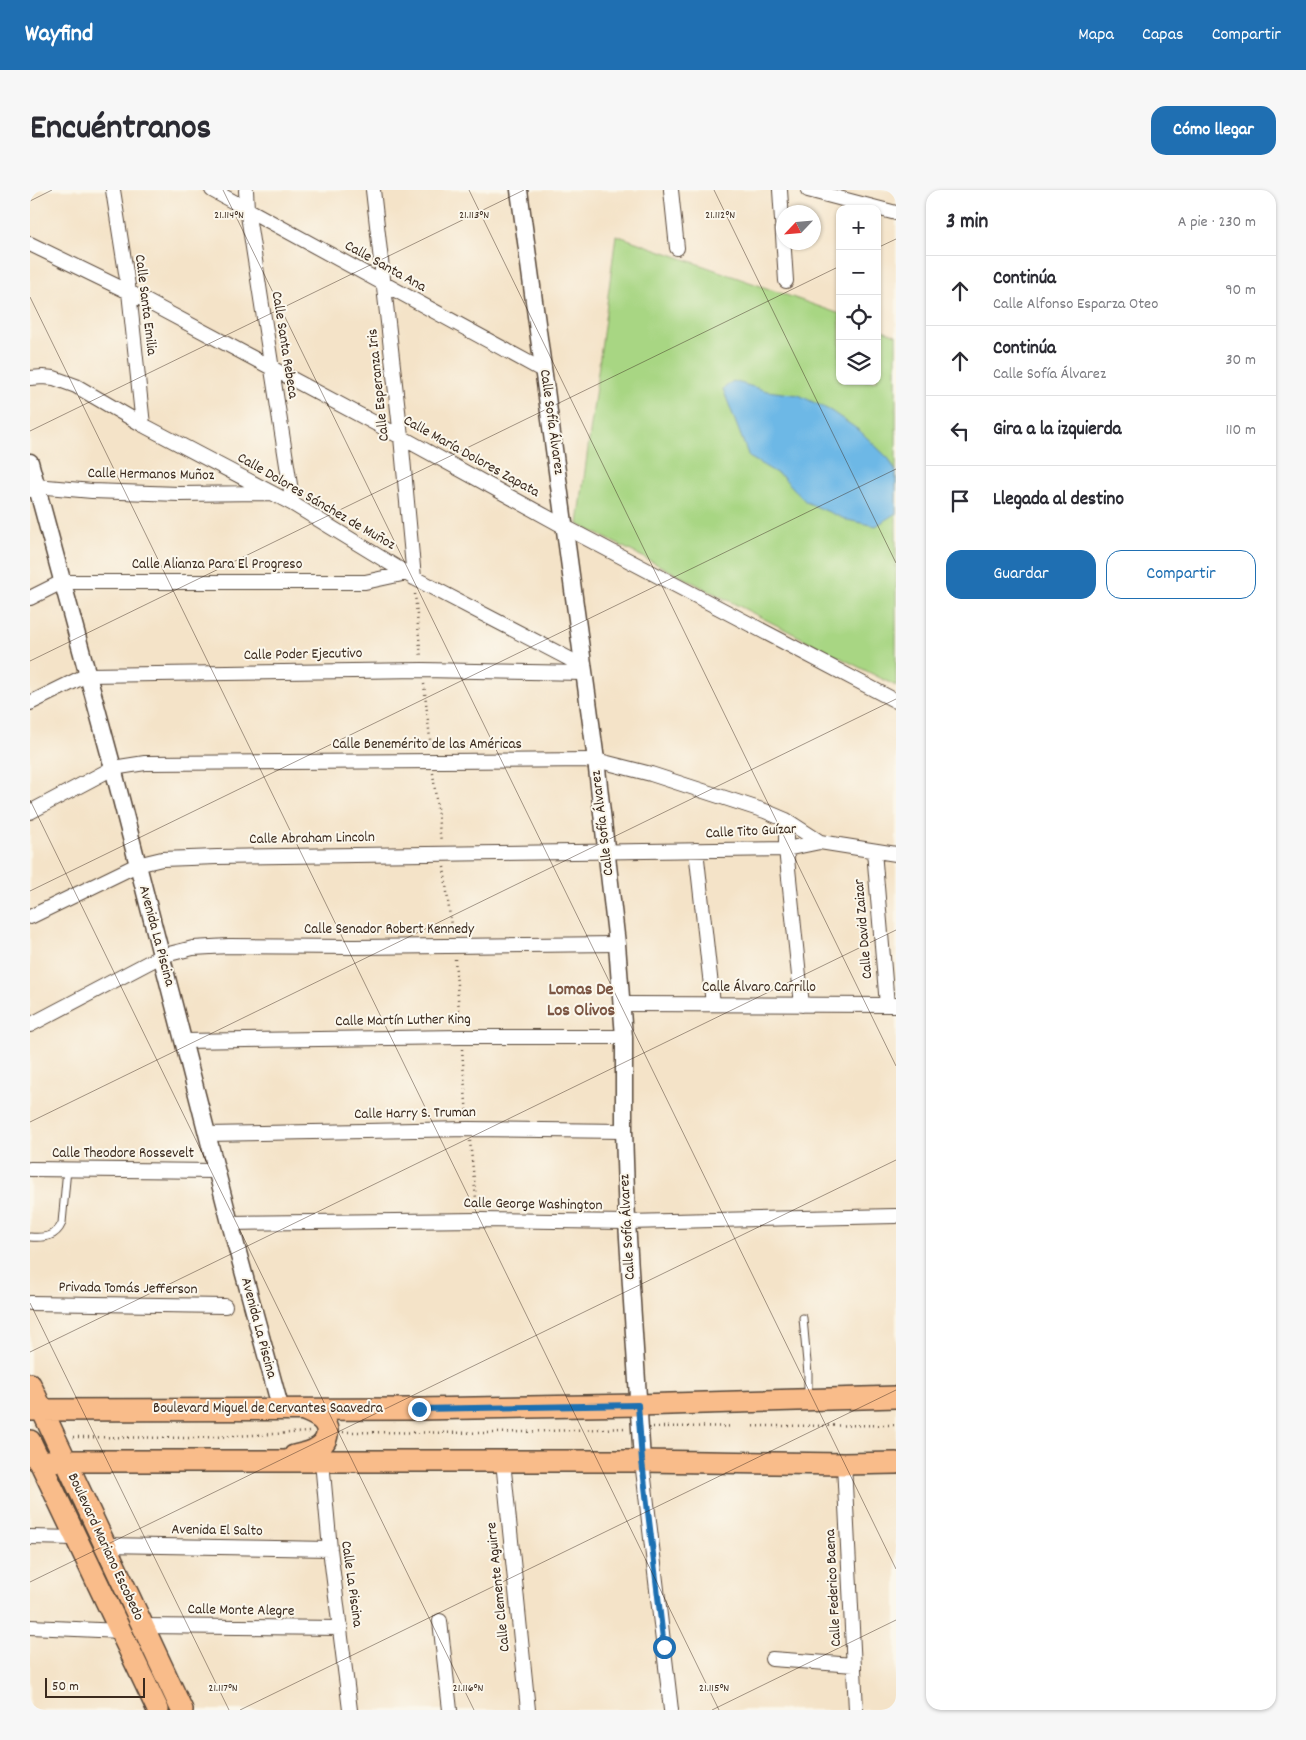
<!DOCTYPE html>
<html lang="es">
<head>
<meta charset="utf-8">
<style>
  body { margin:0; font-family:Dekko,sans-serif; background:#f7f7f7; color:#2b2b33 }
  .controls { position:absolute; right:15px; top:15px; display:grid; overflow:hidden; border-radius:10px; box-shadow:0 1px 4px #0004 }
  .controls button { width:45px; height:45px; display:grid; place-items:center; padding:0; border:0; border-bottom:1px solid #e1e1e2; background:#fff; color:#2b2b33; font:25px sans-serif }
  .compass { position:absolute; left:746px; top:15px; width:45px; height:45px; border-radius:50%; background:#fff; box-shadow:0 1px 4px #0004; rotate:244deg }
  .scale { position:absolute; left:15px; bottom:12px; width:100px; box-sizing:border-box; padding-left:5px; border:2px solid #3b2a1e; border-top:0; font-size:14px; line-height:18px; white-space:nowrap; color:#3b2a1e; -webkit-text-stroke:4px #fbf7ec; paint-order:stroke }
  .stop { position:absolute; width:15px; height:15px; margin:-11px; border:4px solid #1f6fb2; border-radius:50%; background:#fff }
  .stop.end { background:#1f6fb2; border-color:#fff; box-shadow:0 1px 5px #0008 }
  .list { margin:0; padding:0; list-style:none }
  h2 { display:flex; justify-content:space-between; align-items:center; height:65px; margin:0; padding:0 20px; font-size:21px }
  h2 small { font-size:16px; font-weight:400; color:#7c7c81 }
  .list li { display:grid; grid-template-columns:32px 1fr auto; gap:15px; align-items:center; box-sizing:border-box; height:70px; padding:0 20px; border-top:1px solid #e1e1e2 }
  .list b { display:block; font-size:19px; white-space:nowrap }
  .list p { margin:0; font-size:16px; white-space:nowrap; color:#7c7c81 }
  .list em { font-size:16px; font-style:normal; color:#7c7c81 }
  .actions { display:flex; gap:10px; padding:15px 20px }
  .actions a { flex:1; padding:11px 0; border:1px solid #1f6fb2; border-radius:15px; text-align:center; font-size:18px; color:#1f6fb2 }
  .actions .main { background:#1f6fb2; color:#fff }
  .icon { flex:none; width:28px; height:28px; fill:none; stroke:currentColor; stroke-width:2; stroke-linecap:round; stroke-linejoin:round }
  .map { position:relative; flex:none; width:866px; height:1520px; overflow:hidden; border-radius:15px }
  header { display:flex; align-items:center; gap:30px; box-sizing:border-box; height:70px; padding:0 25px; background:#1f6fb2; color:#fff }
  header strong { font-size:24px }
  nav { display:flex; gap:28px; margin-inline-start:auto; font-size:18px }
  .intro { display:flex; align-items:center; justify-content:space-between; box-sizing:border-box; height:120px; padding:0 30px }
  h1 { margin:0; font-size:35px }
  .button { padding:12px 22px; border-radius:15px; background:#1f6fb2; color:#fff; font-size:18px; font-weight:700 }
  main { display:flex; gap:30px; padding:0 30px }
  aside { flex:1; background:#fff; border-radius:15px; box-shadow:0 1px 4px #0004 }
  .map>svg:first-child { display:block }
  .green { fill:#a8d683; stroke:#728050 }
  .water { fill:#6db8e6; stroke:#547182 }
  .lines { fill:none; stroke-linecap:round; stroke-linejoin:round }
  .service-casing { stroke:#574638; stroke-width:9 }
  .minor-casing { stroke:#574638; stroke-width:16 }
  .tertiary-casing { stroke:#574638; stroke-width:19 }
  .primary-casing { stroke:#574638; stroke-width:24 }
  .path { stroke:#574638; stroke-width:2.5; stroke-dasharray:1 4; stroke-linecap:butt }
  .service { stroke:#fff; stroke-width:7 }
  .minor { stroke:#fff; stroke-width:14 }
  .tertiary { stroke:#fff; stroke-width:16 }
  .primary { stroke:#f9bc8a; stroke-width:21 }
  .route { stroke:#1f6fb2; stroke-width:6 }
  .ticks { fill:none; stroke:#3b2a1e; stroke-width:1; stroke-opacity:0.45 }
  .labels { text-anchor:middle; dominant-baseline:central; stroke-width:4; stroke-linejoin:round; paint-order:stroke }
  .street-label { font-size:15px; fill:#3b2a1e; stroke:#fbf7ec }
  .quarter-label { font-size:18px; font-weight:bold; fill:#7c5643; stroke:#fbf7ec }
  .ticks-label { font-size:12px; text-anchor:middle; fill:#3b2a1e; stroke:#fbf7ec; stroke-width:4; stroke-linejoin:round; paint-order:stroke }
</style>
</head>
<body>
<header>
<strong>Wayfind</strong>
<nav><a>Mapa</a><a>Capas</a><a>Compartir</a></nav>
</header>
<div class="intro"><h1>Encuéntranos</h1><a class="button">Cómo llegar</a></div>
<main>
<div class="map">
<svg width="866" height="1520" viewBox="0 0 866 1520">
  <rect width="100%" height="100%" fill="#fbf7ec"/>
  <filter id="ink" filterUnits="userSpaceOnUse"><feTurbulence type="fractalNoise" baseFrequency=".02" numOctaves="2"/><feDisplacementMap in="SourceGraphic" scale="10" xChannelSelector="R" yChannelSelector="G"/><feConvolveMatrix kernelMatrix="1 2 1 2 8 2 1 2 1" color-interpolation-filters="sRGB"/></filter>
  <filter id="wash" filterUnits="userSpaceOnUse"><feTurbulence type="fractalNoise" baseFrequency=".0096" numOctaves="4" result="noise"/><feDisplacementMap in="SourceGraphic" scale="20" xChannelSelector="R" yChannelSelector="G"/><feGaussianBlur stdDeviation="1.12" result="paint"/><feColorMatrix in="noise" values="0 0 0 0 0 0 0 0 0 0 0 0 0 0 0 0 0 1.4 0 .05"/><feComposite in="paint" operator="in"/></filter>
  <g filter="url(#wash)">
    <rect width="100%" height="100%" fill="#f4e3c8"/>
    <path class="green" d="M586,45L810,124V191H847V138L866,145V496L548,334Z"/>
    <path class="water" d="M703,191L737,201L769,205L801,221L830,241L859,269L866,282V323L846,336L817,330L776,312L753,287L719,267L693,199Z"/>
  </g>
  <g filter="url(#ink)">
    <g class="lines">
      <g class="service-casing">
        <path id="service" d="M0,1047C15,1048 26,1047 32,1033L37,979
          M773,1128L778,1184V1207"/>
      </g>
      <g class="minor-casing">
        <path id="minor" d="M83,0L99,102L113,235
          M182,0L514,181
          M216,0L217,19L263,314
          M343,0L371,247L384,388
          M641,0L647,58
          M750,0L756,91
          M778,0L866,23
          M0,54L99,102L371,247L535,337L866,511
          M0,188L13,187L24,188L46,196L113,235L263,314L384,388L553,476
          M0,300L6,296L62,301L149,304L241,303
          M0,408L32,392H335L377,383
          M0,513L57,485L392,480L554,483
          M0,622L83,578L115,573L566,570L621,584L735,621L756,630L790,652
          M756,630V659L772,815
          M666,660L683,814
          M844,661L857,815
          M0,727L107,675L132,669L187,667L756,659L790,652L866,664
          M592,814L866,815
          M0,835L131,766L163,758L199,756L324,757L587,754
          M153,851L431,847H594
          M177,944L438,939L594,941
          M0,979L186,981
          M200,1033L449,1030L597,1032L866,1026
          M0,1113L195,1116
          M292,1271L300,1359L320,1520
          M473,1271L498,1520
          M612,1271L641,1520
          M814,1274L826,1520
          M0,1347L46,1348
          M74,1355L300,1359
          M410,1431L420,1520
          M112,1436L311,1438
          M0,1437L91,1441
          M742,1469L824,1475"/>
      </g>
      <g class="tertiary-casing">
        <path id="tertiary" d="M489,0L566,570L587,754L594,847V941L597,1032L612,1271
          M0,272L83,578L200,1033L251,1220"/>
      </g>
      <g class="primary-casing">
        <path id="primary" d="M0,1194L152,1520
          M0,1220L389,1219L608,1215L866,1207
          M0,1251L128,1520
          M264,1266C271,1264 280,1263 286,1259C299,1252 302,1236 288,1227C284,1224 279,1222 274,1220
          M8,1271H612L814,1274L866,1273"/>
      </g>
      <path class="path" d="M385,404L391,468
        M394,494L401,558
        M403,583L411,652
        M414,677L422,744
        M425,769L430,834
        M432,859L437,926
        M440,951L447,1018
        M623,1237L866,1235
        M313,1242L465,1243L597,1238
        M43,1247L166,1248L280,1242"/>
      <use href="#service" class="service"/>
      <use href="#minor" class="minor"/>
      <use href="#tertiary" class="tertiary"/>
      <use href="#primary" class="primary"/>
    </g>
  </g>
  <g class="lines" filter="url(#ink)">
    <path class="route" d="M389,1219L608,1215L612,1271L634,1457"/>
  </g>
  <path class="ticks" d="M193,0L866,1379M439,0L866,876M684,0L866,373M0,11L22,0M847,58L866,49M0,107L689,1520M0,241L494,0M0,471L810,76M0,610L444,1520M0,701L866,279M0,932L866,509M0,1113L199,1520M0,1162L866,740M0,1392L866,970M210,1520L866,1200M682,1520L866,1430"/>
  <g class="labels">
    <g class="street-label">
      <text transform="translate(355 77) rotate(29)">Calle Santa Ana</text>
      <text transform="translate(115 115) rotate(83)">Calle Santa Emilia</text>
      <text transform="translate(254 155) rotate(81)">Calle Santa Rebeca</text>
      <text transform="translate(349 195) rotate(-96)">Calle Esperanza Iris</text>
      <text transform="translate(521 232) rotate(82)">Calle Sofía Álvarez</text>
      <text transform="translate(441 267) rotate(29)">Calle María Dolores Zapata</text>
      <text transform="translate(121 285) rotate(1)">Calle Hermanos Muñoz</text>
      <text transform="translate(286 312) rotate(30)">Calle Dolores Sánchez de Muñoz</text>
      <text x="187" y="375">Calle Alianza Para El Progreso</text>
      <text transform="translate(273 465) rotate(-1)">Calle Poder Ejecutivo</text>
      <text x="397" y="555">Calle Benemérito de las Américas</text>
      <text transform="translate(573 633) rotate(-97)">Calle Sofía Álvarez</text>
      <text transform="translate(721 642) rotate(-3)">Calle Tito Guízar</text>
      <text transform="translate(282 649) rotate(-1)">Calle Abraham Lincoln</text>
      <text transform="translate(834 739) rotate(-95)">Calle David Zaizar</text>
      <text x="359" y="740">Calle Senador Robert Kennedy</text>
      <text transform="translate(126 746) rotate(75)">Avenida La Piscina</text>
      <text x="729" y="798">Calle Álvaro Carrillo</text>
      <text transform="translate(373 831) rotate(-1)">Calle Martín Luther King</text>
      <text transform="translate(385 924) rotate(-1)">Calle Harry S. Truman</text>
      <text x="93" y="964">Calle Theodore Rossevelt</text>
      <text transform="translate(503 1015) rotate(1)">Calle George Washington</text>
      <text transform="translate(598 1037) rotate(-93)">Calle Sofía Álvarez</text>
      <text transform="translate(98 1099) rotate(1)">Privada Tomás Jefferson</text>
      <text transform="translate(228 1138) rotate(75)">Avenida La Piscina</text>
      <text x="238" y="1219">Boulevard Miguel de Cervantes Saavedra</text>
      <text transform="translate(187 1341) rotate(1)">Avenida El Salto</text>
      <text transform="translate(75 1357) rotate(65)">Boulevard Mariano Escobedo</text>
      <text transform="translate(321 1394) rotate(82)">Calle La Piscina</text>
      <text transform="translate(469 1397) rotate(-96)">Calle Clemente Aguirre</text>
      <text transform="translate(804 1398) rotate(-93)">Calle Federico Baena</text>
      <text transform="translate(211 1421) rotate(1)">Calle Monte Alegre</text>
    </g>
    <g class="quarter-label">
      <text x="551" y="800">Lomas De<tspan x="551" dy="21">Los Olivos</tspan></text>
    </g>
  </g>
  <g class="ticks-label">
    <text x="199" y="28">21.114°N</text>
    <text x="690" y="28">21.112°N</text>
    <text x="444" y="28">21.113°N</text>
    <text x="193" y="1501">21.117°N</text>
    <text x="438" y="1501">21.116°N</text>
    <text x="684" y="1501">21.115°N</text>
  </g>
</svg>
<div class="controls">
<button>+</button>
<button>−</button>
<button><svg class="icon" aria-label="locate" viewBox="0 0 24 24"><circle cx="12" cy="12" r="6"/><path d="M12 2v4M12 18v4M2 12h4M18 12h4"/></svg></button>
<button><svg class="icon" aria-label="layers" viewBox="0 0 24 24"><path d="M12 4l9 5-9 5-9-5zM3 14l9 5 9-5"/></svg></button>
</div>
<svg class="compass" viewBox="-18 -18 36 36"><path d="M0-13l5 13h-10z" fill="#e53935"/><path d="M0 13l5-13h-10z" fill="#7c7c81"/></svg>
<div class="scale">50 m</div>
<div class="stop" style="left:634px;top:1457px"></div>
<div class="stop end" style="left:389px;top:1219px"></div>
</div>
<aside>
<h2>3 min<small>A pie · 230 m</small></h2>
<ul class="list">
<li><svg class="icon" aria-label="ahead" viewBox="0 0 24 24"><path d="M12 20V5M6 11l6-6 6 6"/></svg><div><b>Continúa</b><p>Calle Alfonso Esparza Oteo</p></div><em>90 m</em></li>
<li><svg class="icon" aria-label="ahead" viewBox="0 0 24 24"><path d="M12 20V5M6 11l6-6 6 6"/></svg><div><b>Continúa</b><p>Calle Sofía Álvarez</p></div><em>30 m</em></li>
<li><svg class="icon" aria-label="left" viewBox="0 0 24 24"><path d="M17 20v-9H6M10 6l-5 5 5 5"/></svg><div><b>Gira a la izquierda</b></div><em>110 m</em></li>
<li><svg class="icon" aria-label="arrive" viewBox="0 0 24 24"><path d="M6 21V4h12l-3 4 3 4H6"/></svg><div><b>Llegada al destino</b></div></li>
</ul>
<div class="actions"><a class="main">Guardar</a><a>Compartir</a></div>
</aside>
</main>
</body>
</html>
